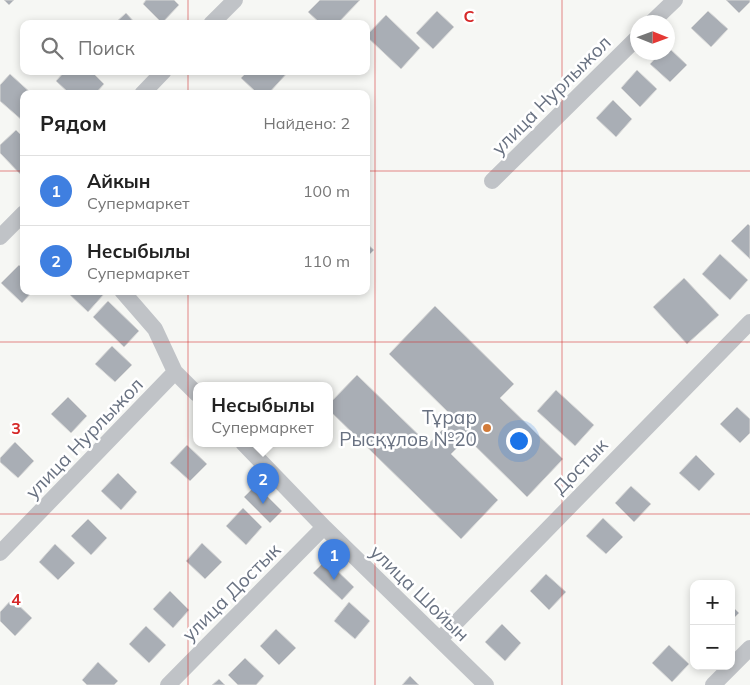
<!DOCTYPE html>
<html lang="ru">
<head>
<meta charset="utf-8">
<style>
  body { margin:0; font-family:Mulish,sans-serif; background:#f2f2f2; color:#222 }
  .controls { position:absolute; right:15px; bottom:15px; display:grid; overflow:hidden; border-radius:10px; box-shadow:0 2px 8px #0003 }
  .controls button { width:45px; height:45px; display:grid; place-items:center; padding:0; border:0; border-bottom:1px solid #e0e0e0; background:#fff; color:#222; font:25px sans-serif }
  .compass { position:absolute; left:630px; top:15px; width:45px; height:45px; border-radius:50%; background:#fff; box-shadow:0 2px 8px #0003; rotate:91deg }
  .you { position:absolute; left:518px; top:440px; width:18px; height:18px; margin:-12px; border:4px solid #fff; border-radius:50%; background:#1a73e8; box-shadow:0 0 0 8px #1a73e833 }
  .badge { display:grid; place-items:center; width:32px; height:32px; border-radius:50%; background:#d27b39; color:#fff; font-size:16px; font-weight:700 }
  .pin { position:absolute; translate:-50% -41px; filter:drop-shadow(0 1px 2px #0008) }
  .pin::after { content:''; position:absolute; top:26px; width:18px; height:15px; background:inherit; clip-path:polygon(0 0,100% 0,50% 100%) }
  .popup { position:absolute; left:193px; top:382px; width:140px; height:65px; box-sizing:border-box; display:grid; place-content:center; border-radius:10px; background:#fff; filter:drop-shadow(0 1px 4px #0005); font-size:16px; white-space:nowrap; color:#767676 }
  .popup b { font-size:19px; color:#222 }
  .popup::after { content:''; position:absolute; left:50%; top:100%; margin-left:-10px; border:10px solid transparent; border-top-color:#fff }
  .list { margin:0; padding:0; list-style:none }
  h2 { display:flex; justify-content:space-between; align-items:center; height:65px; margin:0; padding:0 20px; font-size:21px }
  h2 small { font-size:16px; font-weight:400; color:#767676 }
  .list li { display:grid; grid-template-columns:32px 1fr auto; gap:15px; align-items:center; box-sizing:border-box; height:70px; padding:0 20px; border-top:1px solid #e0e0e0 }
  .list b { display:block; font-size:19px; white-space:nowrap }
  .list p { margin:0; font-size:16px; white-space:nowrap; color:#767676 }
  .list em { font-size:16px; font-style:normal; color:#767676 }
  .icon { flex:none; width:28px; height:28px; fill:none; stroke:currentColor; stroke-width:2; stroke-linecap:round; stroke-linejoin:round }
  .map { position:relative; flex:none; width:750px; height:685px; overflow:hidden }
  .search { position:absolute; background:#fff; box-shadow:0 2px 8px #0003; left:20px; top:20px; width:350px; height:55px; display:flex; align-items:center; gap:12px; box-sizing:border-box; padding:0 18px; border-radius:10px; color:#767676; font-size:19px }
  .panel { position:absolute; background:#fff; box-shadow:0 2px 8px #0003; left:20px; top:90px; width:350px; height:205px; border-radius:10px }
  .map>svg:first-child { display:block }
  .building { fill:#a9aeb5; stroke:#d8d8d7 }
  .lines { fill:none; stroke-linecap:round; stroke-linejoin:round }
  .street { stroke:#c0c3c7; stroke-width:16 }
  .grid { fill:none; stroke:#d62828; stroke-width:1; stroke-opacity:0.55 }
  .poi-dot { fill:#d27b39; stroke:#fff; stroke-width:2 }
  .labels { text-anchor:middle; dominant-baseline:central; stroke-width:5; stroke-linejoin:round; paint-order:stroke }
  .street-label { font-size:19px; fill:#697282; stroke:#fff }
  .poi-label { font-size:19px; fill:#697282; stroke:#fff; text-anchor:end }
  .grid-label { font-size:16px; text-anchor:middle; font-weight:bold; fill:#d62828; stroke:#fff; stroke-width:5; stroke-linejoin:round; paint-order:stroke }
</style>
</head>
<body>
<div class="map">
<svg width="750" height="685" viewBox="0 0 750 685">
  <rect width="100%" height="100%" fill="#f6f7f4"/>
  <path class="building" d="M4,0H14L9,5Z
    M146,0H174L179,5L162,23L143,4Z
    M320,0H360L337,24H321L308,12Z
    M726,0H750V2L739,13Z
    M437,11L454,27L433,49L416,33Z
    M708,11L728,29L711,47L691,28Z
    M126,13L136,24H114Z
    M386,15L420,48L401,69L366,36Z
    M668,47L687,65L670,82L650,64L661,52H668Z
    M637,70L657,89L640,107L621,88Z
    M65,71H91L104,84L95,94H70L56,81Z
    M248,71H289L268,94H258L241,78Z
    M10,74L32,94H24V122L0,101V85Z
    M613,100L632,119L616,137L596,118Z
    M16,130L24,138V174L22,176L0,153V145Z
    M748,224L750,226V259L731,241Z
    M366,243L374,250L366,258Z
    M720,254L748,280L730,300L702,274Z
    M19,265L24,270V291H33L22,303L1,283Z
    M684,278L719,315L687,344L653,307Z
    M69,291H101L104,294L88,312L68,293Z
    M108,301L139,331L124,347L93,317Z
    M435,306L514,384L500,398L563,459L527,497L467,438L451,454L498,500L461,539L329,410V404L357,375L428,444L454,418L389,354Z
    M112,346L132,365L115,382L95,364Z
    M556,390L594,425L575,446L537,411Z
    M68,397L87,416L71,433L51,414Z
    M737,407L750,419V433L740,443L720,424Z
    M15,442L34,461L18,478L0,462V458Z
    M187,445L207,464L190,481L170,463Z
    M696,455L715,474L699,491L679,473Z
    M118,473L137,492L121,510L101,491Z
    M256,485L282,511L270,523L244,497Z
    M631,486L651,504L634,522L615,503Z
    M243,508L262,527L246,545L226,526Z
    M603,518L623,537L606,554L586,536Z
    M88,519L107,538L91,555L71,536Z
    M202,543L222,562L205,579L186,561Z
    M55,544L75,563L58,580L39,562Z
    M326,560L354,587L342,600L313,573Z
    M546,574L566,592L549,610L530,591Z
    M170,591L189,610L173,628L153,609Z
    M12,599L32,618L15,636L0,621V612Z
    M349,602L370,621L355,639L334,621Z
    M731,605L739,613L731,621Z
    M502,624L521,643L505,661L485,642Z
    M146,626L166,645L149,663L129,644Z
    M276,629L296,648L279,665L260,646Z
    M669,645L689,664L672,682L652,663Z
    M245,658L264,676L256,685H238L228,675Z
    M98,662L118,681L114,685H87L82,680Z
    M410,676L419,685H402Z
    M219,679L225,685H212Z"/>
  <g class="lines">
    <path class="street" d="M652,22L675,0
      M211,24L235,0
      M142,94L164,71
      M492,181L638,37
      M0,237L24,213
      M122,291L155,329L175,372L197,394
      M243,443L324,527L486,685
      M0,553L175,372
      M440,639L750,322
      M168,685L324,527
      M713,685L750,648"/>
  </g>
  <path class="grid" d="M188,0V24M375,0V685M562,0V685M188,71V94M0,171H24M366,171H750M188,291V685M0,342H750M0,514H750"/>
  <circle class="poi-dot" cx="487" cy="428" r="5"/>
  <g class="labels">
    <g class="street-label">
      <text transform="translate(551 95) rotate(-45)">улица Нурлыжол</text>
      <text transform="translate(84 438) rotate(-46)">улица Нурлыжол</text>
      <text transform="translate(580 466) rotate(-46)">Достык</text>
      <text transform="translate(231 592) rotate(-45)">улица Достык</text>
      <text transform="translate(420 593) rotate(44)">улица Шойын</text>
    </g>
    <g class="poi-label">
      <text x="477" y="417">Тұрар<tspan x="477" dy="22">Рысқұлов №20</tspan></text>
    </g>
  </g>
  <g class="grid-label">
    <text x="469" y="22">C</text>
    <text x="16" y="434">3</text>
    <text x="16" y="605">4</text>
  </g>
</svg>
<div class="controls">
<button>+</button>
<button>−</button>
</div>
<svg class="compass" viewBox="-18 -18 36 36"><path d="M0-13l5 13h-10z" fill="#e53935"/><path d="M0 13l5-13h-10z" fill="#767676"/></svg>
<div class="you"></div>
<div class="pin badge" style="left:334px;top:580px;background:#3f7fe0">1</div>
<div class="pin badge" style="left:263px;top:504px;background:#3f7fe0">2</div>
<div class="popup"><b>Несыбылы</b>Супермаркет</div>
<div class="search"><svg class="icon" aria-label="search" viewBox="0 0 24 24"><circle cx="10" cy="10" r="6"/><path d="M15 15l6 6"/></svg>Поиск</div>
<section class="panel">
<h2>Рядом<small>Найдено: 2</small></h2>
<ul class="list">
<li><span class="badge" style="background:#3f7fe0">1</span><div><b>Айкын</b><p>Супермаркет</p></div><em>100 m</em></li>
<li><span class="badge" style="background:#3f7fe0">2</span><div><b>Несыбылы</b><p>Супермаркет</p></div><em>110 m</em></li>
</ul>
</section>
</div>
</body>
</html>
